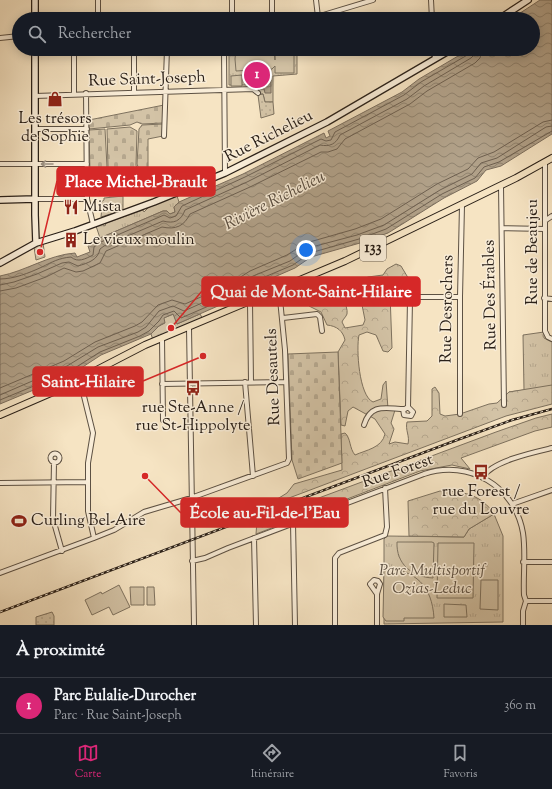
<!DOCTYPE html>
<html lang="fr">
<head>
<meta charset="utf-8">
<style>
  body { margin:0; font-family:"Sorts Mill Goudy",serif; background:#242831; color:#f1f3f6 }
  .you { position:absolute; left:306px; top:250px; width:14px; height:14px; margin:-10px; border:3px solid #fff; border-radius:50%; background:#1a73e8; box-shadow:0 0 0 6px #1a73e833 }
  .badge { display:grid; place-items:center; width:26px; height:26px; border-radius:50%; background:#db2777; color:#fff; font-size:13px; font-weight:700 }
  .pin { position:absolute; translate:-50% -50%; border:2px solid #fff; box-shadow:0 1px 4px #0006 }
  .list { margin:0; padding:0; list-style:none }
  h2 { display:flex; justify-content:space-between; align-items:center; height:52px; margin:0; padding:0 16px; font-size:17px }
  h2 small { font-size:13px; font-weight:400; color:#9ea1a6 }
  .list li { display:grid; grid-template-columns:26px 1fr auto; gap:12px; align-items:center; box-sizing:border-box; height:56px; padding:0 16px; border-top:1px solid #363941 }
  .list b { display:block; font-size:15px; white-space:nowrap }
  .list p { margin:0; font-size:13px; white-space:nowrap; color:#9ea1a6 }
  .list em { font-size:13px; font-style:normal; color:#9ea1a6 }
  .icon { flex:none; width:22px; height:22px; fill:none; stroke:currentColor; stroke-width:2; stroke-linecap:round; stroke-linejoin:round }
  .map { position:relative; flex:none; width:552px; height:625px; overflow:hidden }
  .search { position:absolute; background:#171b24; box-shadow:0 2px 10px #0003; left:12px; right:12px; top:12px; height:44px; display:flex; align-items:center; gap:10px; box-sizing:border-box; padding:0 14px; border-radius:22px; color:#9ea1a6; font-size:15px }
  .sheet { height:108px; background:#171b24 }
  nav { display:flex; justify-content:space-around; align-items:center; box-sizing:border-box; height:56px; border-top:1px solid #363941; background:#171b24; font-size:11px; color:#9ea1a6 }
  nav a { display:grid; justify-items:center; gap:2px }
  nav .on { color:#db2777 }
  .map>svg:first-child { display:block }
  .grass { fill:url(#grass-tufts); stroke:#7e725f }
  .forest { fill:url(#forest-crowns); stroke:#7e725f }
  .cemetery { fill:url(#cemetery-stones); stroke:#7e725f }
  .garden { fill:url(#garden-dots); stroke:#7e725f }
  .pitch { fill:#d3c3a6; stroke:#7e725f }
  .water { fill:url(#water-waves); stroke:#7b6d5c }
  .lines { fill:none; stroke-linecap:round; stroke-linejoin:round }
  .shore { stroke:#6e6050; stroke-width:1 }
  .street-casing { stroke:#5d5143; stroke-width:6 }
  .secondary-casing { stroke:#2a2018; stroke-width:8 }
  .primary-casing { stroke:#2a2018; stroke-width:8 }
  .street { stroke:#f9edd8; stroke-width:4 }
  .secondary { stroke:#f9edd8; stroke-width:5.5 }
  .primary { stroke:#f6e4c3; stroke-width:6 }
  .rail-casing { stroke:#2a2018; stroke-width:2.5 }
  .rail { stroke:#f9edd8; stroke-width:1; stroke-dasharray:3; stroke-linecap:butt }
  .oneway { stroke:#9c9182 }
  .labels { text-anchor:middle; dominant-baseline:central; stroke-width:3; stroke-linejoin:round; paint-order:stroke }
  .shield { fill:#f9edd8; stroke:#685e52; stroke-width:1 }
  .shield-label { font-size:15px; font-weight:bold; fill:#2a2018 }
  .street-label { font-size:16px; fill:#2a2018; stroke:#f9edd8 }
  .poi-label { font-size:16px; fill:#2a2018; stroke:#f9edd8 }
  .park-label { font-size:16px; font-style:italic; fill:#5d5143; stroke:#f9edd8 }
  .water-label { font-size:17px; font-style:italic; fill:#594d40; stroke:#f9edd8 }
  .leader { fill:none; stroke:#d62828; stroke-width:1.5 }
  .callout-dot { fill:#d62828; stroke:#f9edd8; stroke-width:1.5 }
  .callout { fill:#d62828; stroke:#d62828; stroke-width:1.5 }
  .callout-label { font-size:17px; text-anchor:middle; font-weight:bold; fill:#fff }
</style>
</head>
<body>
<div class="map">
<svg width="552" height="625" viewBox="0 0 552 625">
  <defs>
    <pattern id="grass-tufts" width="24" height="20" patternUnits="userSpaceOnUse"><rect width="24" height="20" fill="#d3c3a6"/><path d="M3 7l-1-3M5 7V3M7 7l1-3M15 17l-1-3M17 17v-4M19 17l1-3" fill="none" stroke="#b5a78e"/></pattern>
    <pattern id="forest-crowns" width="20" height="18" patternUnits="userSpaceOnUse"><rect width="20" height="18" fill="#d3c3a6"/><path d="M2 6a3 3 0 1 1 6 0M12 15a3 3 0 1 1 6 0" fill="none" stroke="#b5a78e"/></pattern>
    <pattern id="cemetery-stones" width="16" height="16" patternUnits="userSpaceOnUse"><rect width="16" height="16" fill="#d3c3a6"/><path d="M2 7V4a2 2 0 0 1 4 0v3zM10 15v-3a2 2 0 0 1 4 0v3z" fill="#b5a78e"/></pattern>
    <pattern id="garden-dots" width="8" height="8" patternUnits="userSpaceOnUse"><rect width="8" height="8" fill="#d3c3a6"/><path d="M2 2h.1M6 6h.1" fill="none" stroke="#b5a78e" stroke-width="1.8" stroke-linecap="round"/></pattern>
    <pattern id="water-waves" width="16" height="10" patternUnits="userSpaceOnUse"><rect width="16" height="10" fill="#b1a189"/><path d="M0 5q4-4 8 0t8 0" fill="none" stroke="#90836f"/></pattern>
  </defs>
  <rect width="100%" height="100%" fill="#f6e4c3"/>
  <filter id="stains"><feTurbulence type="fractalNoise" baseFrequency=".005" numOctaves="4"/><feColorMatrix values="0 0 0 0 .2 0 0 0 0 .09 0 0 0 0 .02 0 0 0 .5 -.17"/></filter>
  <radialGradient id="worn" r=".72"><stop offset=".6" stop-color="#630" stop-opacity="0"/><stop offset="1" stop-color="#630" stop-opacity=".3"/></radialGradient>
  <path class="grass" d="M229,49H297V74L273,76V102H265L263,94H260L257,85H229Z
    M123,196V210L101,217L102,207L100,203L104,200V198Z
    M177,196L179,202L174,207L175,212L170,214L167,211H163L100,238L96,226L101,224L105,226L106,223L143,210L144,212L149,207Z
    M43,243L45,257L36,260L34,247Z
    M174,314L177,324L200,314L204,321L153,340L151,334L159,326L164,323L163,318Z
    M544,332V338L552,342V399L509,392L524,390L523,335Z
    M494,514L503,536V622L384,624V539L387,536L464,537L469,529Z"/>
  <path class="forest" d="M396,264L401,266L410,281C407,293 401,293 390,294L392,348L388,352L383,351L376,335L367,332L359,335C356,349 359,396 373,402L381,399L383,385L386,381L388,409L395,410L391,423L394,429L389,444L395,442L408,444C410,436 405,430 407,422L427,421L432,416V389L435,387L439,393L440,414L445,416L460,414L489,404L497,403L509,392L552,385V404L506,416L289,498L274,501L287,493L294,484L342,470L341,434L345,433C351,438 349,448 355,455C366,450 382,448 385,434L375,419L353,407L348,411L345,426L341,425L338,352L345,340C343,331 337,326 327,325L321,312L309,306L306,303L317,296L321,290L319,283L322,279H330C336,284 349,306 347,314C346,317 343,319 342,322L345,328L363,325L365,320L359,290L362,280L368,277L383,275L387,269Z
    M552,414V427L535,431L461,458L470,469L452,465L420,471L256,534L257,521L496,432L536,418Z
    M440,491C462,491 481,494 494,514L469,529L464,537L409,536L408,501Z"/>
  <path class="cemetery" d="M164,105L163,123L142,124L137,122L130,125L89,129V120Z
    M163,124V136L148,139V172H140L137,164L139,129L142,125Z
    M130,127L137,131L136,165L138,173L121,172V184L114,183L113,172L109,170L108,167L107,129Z
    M105,129L107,167L90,173L89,130Z
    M108,185L123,187V196H109Z
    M338,352L342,463L298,479L292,460L288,354Z"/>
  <path class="garden" d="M263,94L265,102H273L274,114L261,118L258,95Z
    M52,612L54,616V625H36V617Z"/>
  <path class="pitch" d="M236,49H274L275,60V49H294V73H275V66L272,69L263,70V73H253V70L236,71L235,59Z
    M242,75V86H231V76Z
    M397,542H432L434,543L433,578C412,577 396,564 397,542Z
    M438,543H474L473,598H437Z
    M384,568C416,570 432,586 434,618H404V621H386L383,617Z
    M481,580H498V610L480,609Z
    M119,585L130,607L113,615L109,607L92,615L85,600L101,592L102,594Z
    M130,587H144V605H131Z
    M147,587H154L155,605H147Z
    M444,604L466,605L467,617H444Z"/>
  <path class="water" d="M540,0H552V134L501,166L486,170L477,181L444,198L388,233L360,243L311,257L295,268L256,285L236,298L177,324L173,314L164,318L165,323L159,326L151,334L101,355L72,374L0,404V276C26,271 48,255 75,253L77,257L90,252L88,246L100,238L163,211H167L170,214L175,212L174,207L179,202L243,174L324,133L326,138L330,136L328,131L402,92L419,79L470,49H533V19H511Z
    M264,80H271V93H265L264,89H260V84H264Z"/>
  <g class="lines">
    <path class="shore" d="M0,279C14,279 29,273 42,267C52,262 59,258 71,257C78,263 85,259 93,255L94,247L101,242L164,215L170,218L176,216L182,206L245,177L321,139L326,141L331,140L335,132L404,95L421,82L469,54L471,49
      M0,285L14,282L37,274L62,263L69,262L78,266C88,263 98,260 100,249L104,246L163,221C174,224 181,221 185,210L247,182L320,145C330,147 336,144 340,135L407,99L424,86L471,58L475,54L476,49
      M0,291L16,288L46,277L64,268L76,272L83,271L100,263L106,251L162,227C176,230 184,226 190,214L250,187L321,152H328L337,149L345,139L410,104L427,91L475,63L480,58L482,49
      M0,388L64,361L95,342L135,326L142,322L158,305L172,300L185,304L228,285L250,271L287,255L306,243L355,229L381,219L437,184L468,169L478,158L494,152L543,122L552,120
      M0,395L67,366L98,347L138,332L146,327L159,311L173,306L184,311L231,290L253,276L290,261L308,248L357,235L384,225L440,190L472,174L481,163L497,158L546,127L552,126
      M0,400L70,371L100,352L140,336L149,331L159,321L163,315L174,311L181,318L234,295L255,281L293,265L310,253L359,239L386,229L442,194L475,178L484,167L499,162L552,131"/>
    <g class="street-casing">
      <path id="street" d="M316,0L318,17
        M431,0L432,19
        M98,19V0
        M232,19V0
        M272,19V0
        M310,19L373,0
        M0,38L19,36
        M224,49L225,173
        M434,49L435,59
        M134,92V49
        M86,93L87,199L93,224
        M74,94V49
        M35,96L253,89L258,93
        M35,129H87
        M164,136L167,49
        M545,162V331L548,337L552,339
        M0,164H87
        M501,186L504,405
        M35,199H87
        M546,220L552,216
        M502,228L545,229
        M544,298L552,299
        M250,302L251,382
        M283,318L317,314L320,317L322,331
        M189,328L194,625
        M162,338L163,420
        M80,380L93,433L88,463V511L94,538
        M245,382L253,476
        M162,384L286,382
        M403,409L404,415L411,416L413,412L408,407
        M460,414V297L462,205
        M364,425C371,402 387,409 405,409L408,407L410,300L414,297H460
        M50.5 458a4.5 4.5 0 1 1 9 0a4.5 4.5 0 1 1-9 0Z
        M54,462L53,519L62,551
        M483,477C492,461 535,452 552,448
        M0,483L88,482
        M512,504L552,490
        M293,523L295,625
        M254,538L256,625
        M192,561L205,558L228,548L424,474C469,459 515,486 523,533C526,553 523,575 524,595L526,601L523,611V625
        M523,562H552
        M0,573L94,538L114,530L144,512L188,499L287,463L289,459L285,350L279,289
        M526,601H552
        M335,625V558L339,553L385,535L387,527L385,488
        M377,625V594L380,584L378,581L374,580L370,584L377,594"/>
    </g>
    <g class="secondary-casing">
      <path id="secondary" d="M35,19V0
        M499,19L528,0
        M35,49V215L36,243
        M0,200L35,199
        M0,263L36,243L75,231L154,202L225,173L327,122L452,49"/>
    </g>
    <g class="primary-casing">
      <path id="primary" d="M0,415L60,389L145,345L345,261L516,178L552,158"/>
    </g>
    <use href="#street" class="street"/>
    <use href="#secondary" class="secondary"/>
    <use href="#primary" class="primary"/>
    <g class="rail-casing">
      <path id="rail" d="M0,612L457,440L512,420L552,409"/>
    </g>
    <use href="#rail" class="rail"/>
  </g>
  <defs><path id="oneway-shaft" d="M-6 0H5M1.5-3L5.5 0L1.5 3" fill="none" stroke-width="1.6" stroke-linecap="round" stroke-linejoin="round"/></defs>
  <use class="oneway" href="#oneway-shaft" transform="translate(47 164) rotate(180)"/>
  <defs>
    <g id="shop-bare" transform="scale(1.2)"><path d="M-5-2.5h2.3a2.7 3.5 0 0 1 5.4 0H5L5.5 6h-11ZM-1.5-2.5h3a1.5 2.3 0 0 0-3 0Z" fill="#8f2418" stroke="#f9edd8" stroke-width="2.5" paint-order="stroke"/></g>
    <g id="restaurant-bare" transform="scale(1.2)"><path d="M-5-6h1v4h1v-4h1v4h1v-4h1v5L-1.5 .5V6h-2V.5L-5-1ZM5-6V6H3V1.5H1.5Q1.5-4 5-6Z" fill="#8f2418" stroke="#f9edd8" stroke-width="2.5" paint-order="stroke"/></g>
    <g id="building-bare" transform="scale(1.2)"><path d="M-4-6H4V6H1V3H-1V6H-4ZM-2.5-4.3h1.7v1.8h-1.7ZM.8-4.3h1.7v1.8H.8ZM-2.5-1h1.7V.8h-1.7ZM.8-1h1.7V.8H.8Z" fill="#8f2418" stroke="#f9edd8" stroke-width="2.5" paint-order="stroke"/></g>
    <g id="bus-bare" transform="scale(1.2)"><path d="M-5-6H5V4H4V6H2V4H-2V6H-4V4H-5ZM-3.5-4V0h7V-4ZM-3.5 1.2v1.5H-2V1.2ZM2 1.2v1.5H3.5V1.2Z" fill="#8f2418" stroke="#f9edd8" stroke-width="2.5" paint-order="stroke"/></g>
    <g id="stadium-bare" transform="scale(1.2)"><path d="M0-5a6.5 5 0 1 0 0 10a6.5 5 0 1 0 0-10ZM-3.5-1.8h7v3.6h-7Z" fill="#8f2418" stroke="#f9edd8" stroke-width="2.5" paint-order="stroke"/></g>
  </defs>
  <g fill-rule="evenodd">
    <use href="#shop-bare" x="55" y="99"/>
    <use href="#restaurant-bare" x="71" y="207"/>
    <use href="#building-bare" x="71" y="240"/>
    <use href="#bus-bare" x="193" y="388"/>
    <use href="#bus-bare" x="481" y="472"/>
    <use href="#stadium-bare" x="19" y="521"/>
  </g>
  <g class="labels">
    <rect class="shield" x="360" y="235" width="26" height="26" rx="3"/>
    <g class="shield-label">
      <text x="373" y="248">133</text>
    </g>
    <g class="street-label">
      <text transform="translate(147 80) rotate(-2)">Rue Saint-Joseph</text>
      <text transform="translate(269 137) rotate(-27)">Rue Richelieu</text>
      <text transform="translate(533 252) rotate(-90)">Rue de Beaujeu</text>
      <text transform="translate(491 295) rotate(-91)">Rue Des Érables</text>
      <text transform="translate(448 309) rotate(-89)">Rue Desrochers</text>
      <text transform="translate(274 377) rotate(-92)">Rue Desautels</text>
      <text transform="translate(398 472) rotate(-19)">Rue Forest</text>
    </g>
    <g class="poi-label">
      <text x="55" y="119">Les trésors<tspan x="55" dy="18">de Sophie</tspan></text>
      <text x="83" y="207" text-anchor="start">Mista</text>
      <text x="83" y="240" text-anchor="start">Le vieux moulin</text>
      <text x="193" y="408">rue Ste-Anne /<tspan x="193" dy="18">rue St-Hippolyte</tspan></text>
      <text x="481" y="492">rue Forest /<tspan x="481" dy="18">rue du Louvre</tspan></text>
      <text x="31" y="521" text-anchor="start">Curling Bel-Aire</text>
    </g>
    <g class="park-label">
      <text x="432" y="571">Parc Multisportif<tspan x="432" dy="18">Ozias-Leduc</tspan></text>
    </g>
    <g class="water-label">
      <text transform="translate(275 201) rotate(-27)">Rivière Richelieu</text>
    </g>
  </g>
  <path class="leader" d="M40 252L57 181M171 328L202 291M203 356L143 381M145 476L181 513"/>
  <g class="callout-dot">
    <circle cx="40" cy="252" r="4"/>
    <circle cx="171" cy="328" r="4"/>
    <circle cx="203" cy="356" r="4"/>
    <circle cx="145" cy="476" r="4"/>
  </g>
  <g class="callout">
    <rect x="57" y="167" width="158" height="29" rx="4"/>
    <rect x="202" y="277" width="218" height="29" rx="4"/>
    <rect x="33" y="367" width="110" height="29" rx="4"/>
    <rect x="181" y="498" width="167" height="29" rx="4"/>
  </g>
  <g class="callout-label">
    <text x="136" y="187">Place Michel-Brault</text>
    <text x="311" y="297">Quai de Mont-Saint-Hilaire</text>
    <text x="88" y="387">Saint-Hilaire</text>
    <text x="265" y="518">École au-Fil-de-l'Eau</text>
  </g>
  <rect width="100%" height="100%" filter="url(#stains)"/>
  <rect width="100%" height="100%" fill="url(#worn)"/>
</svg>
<div class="you"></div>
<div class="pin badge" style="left:257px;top:75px">1</div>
<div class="search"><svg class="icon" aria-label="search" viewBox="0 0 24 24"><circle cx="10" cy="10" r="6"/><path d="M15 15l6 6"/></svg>Rechercher</div>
</div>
<section class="sheet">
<h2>À proximité<small></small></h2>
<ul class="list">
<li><span class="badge">1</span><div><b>Parc Eulalie-Durocher</b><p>Parc · Rue Saint-Joseph</p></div><em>360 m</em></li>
</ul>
</section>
<nav>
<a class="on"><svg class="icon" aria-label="map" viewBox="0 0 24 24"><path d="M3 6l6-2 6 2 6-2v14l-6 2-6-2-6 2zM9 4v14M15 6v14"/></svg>Carte</a>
<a><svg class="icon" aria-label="directions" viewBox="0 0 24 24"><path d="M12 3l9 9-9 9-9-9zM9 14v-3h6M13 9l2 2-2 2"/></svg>Itinéraire</a>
<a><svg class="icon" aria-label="saved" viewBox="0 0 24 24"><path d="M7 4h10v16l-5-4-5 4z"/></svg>Favoris</a>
</nav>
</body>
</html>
